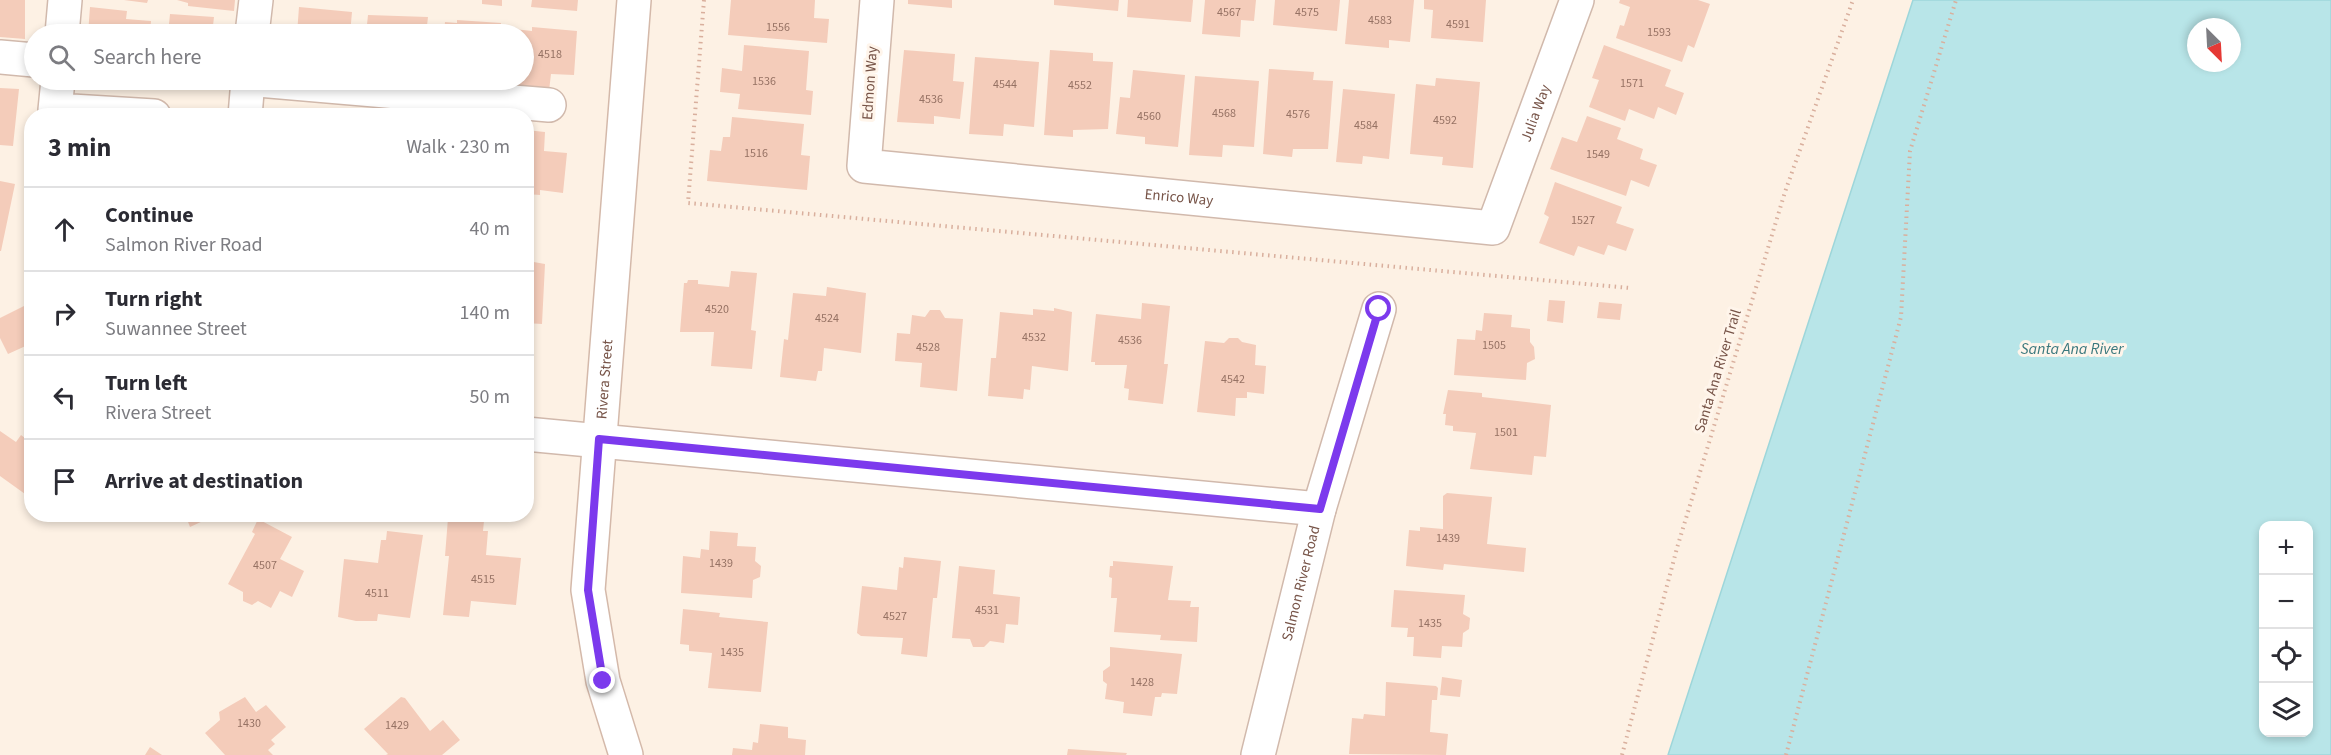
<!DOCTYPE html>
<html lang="en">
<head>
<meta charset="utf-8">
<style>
  body { margin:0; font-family:"Source Sans 3",sans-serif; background:#f2f2f3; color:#2b2b33 }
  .controls { position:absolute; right:18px; bottom:18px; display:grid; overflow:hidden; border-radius:12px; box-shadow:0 3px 9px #0003 }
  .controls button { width:54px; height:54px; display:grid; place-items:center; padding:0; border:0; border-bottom:2px solid #e1e1e2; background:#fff; color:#2b2b33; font:30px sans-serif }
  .compass { position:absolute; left:2187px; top:18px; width:54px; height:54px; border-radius:50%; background:#fff; box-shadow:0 3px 9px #0003; rotate:156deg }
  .stop { position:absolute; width:18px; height:18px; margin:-14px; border:4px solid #7c3aed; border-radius:50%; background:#fff }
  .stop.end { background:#7c3aed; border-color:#fff; box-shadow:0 2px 6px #0008 }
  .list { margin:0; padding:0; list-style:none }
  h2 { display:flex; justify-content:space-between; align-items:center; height:78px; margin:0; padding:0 24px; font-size:26px }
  h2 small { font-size:20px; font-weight:400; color:#7c7c81 }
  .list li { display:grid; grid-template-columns:39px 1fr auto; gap:18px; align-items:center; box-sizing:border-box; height:84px; padding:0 24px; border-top:2px solid #e1e1e2 }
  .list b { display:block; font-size:22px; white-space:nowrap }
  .list p { margin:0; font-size:20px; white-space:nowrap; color:#7c7c81 }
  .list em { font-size:20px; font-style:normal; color:#7c7c81 }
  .icon { flex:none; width:33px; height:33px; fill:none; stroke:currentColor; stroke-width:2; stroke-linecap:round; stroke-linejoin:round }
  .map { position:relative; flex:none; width:2331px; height:755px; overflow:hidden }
  .search { position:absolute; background:#fff; box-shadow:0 3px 9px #0003; left:24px; top:24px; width:510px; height:66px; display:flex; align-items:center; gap:15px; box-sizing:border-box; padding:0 21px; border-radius:33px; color:#7c7c81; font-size:22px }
  .panel { position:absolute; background:#fff; box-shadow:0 3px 9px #0003; left:24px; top:108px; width:510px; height:414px; border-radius:24px }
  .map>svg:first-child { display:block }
  .water { fill:#b8e5e8; stroke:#9dd6da; stroke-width:1.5; fill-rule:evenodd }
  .building { fill:#f4ccba }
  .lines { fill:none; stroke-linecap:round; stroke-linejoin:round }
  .street-casing { stroke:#d1b9ac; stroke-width:36 }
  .secondary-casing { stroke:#d4b9aa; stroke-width:36 }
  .path { stroke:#d9af9d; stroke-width:4; stroke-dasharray:1.5 4.5; stroke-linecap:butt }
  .street { stroke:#fff; stroke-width:33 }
  .secondary { stroke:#fff; stroke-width:33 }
  .route { stroke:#7c3aed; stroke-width:8 }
  .labels { text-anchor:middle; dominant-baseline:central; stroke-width:6; stroke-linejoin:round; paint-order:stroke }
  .number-label { font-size:12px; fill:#967264 }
  .street-label { font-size:15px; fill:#775448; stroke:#fff5eb }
  .water-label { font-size:16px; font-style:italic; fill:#3b787d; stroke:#fff5eb }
</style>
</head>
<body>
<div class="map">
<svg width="2331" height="755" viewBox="0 0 2331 755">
  <rect width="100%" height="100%" fill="#fdf1e4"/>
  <path class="water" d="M1913,0H2331V755H1668ZM2196,27H2232V63H2196ZM2264,526H2308V732H2264Z"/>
  <path class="building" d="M0,0H25V39L0,37Z
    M124,0H148L147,3Z
    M177,0H235L234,11L188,6V3Z
    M482,0H502V6L482,4Z
    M532,0H578L577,11L531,7Z
    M731,0H815L814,18L829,19L827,43L728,35Z
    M908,0H952V8L908,4Z
    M1054,0H1119L1118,11L1054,5Z
    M1128,0H1193L1191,22L1127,17Z
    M1205,0H1256L1254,21L1241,20L1240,37L1202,34Z
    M1275,0H1340L1337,31L1273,25Z
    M1349,0H1414L1410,42L1389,40V48L1345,44Z
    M1424,0H1486L1483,42L1431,38L1433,10L1424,9Z
    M1620,0H1698L1710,4L1694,48L1688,45L1682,62L1616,38L1620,25L1624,26L1630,7L1619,3Z
    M90,7L127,11L126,19L151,21L150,34H88Z
    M299,7L352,12L350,34H297Z
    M170,14L214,17L212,34H168Z
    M368,15L428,17L426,34H366Z
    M457,20L501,23L500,34H444L445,22L457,23Z
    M532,27L577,31L574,75L551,74L549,91L510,89L511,80H524V34H514V29L532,31Z
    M744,45L809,51L806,90L813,91L811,115L738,109L740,94L720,92L722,68L742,71Z
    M1604,45L1671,70L1665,86L1684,93L1676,115L1658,107L1654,119L1629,109L1625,121L1589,107L1599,80L1592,78Z
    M904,50L955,54L953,81L964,82L960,119L934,116V124L897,122Z
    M1050,50L1093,53V61L1113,62L1108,129L1073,130V137L1044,135Z
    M975,57L1039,62L1034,127L1004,124L1003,136L969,134Z
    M1269,69L1314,72L1313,80L1333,81L1328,149H1293L1292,157L1263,154Z
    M1133,70L1185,75L1178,147L1145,144V137L1116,134L1120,97L1130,98Z
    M1195,76L1259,81L1254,147L1223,145L1222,157L1189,155Z
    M1436,78L1480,82L1473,168L1442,165L1443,157L1410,154L1416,84L1435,86Z
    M0,88L19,89L13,146L0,145Z
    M1343,89L1395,94L1389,159L1363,156L1362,164L1336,162Z
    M315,111L345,114V116H314Z
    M1587,116L1621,128L1617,139L1643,149L1640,159L1657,165L1649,187L1631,180L1626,196L1550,169L1562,137L1577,142Z
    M732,117L804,124L801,155L810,156L807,190L707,181L710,150L721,151L723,137H730Z
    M526,130L545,132L544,151L567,153L563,193L540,190V195L526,194Z
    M0,181L15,184L1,251H0Z
    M1555,182L1622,207L1616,223L1634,229L1626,251L1608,245L1604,255L1578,246L1574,256L1539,243L1549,217L1544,214Z
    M528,261L545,264L542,324L526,323Z
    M731,271L757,273L751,330L756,331L752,369L711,366L714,332H680L684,283H687L688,280H698V284L729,287Z
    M827,287L866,293L861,353L824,348L822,371H818L816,381L780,377L784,339L788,340L793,293L826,296Z
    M1549,300L1565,301L1563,323L1547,321Z
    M32,302V347L30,344L8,354L0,338V318Z
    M1599,302L1622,304L1620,320L1597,318Z
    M1142,303L1170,306L1164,364H1168L1163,404L1128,400L1129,389L1124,388L1127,365H1095V362H1091L1096,314L1141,319Z
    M1054,308L1072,312L1068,371L1032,366L1030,390L1024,389L1023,399L988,396L991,358H996L1000,312L1033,315V309L1054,311Z
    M930,310H940L945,318L963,319L957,391L920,387L922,363L895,361L897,333L910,334L912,315L925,317Z
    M1484,313L1512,315L1511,327L1530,329V342L1534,347L1535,359L1527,363L1526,380L1454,375L1457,339L1475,340L1476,330L1482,331Z
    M1229,338H1238L1242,342L1256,345L1255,365L1266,366L1264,394L1247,392V398H1236L1235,416L1197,412L1205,341L1224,343Z
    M1448,390L1482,393V397L1551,405L1546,457L1534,456L1532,475L1470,469L1476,433L1453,431V426L1445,425L1446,414H1443Z
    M32,429V499L0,476V431L16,442L21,435L25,438Z
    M1447,493L1492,497L1487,544L1526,548L1524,572L1444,564L1443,570L1406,566L1409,530L1420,531V527L1443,529V496Z
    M185,514H218L190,527Z
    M448,518L484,521L483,531H488L486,555L521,558L516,605L471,601L469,617L443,615L449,556H445Z
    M258,519L292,537L280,559L304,571L292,597L280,591L271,608L258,601L252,605L243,601V592L228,584L255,534L252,532Z
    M387,531L423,535L410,618L378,614L377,621H356L338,617L344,559L378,563L381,540H386Z
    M710,531L738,533L737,546L756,547L755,561L761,566L760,577L753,580L752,598L681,593L683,556L700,558L701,549L709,550Z
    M904,557L941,561L937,598H933L927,657L901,654L903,638L861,636L857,633L862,586L897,590L899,567L903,568Z
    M1113,561L1173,566L1168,600L1191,601L1190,607H1199L1197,642L1160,640L1161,635L1114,632L1117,598H1111L1112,578L1109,577L1110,566H1113Z
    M959,566L995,570L993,594L1020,597L1018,625L1006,624L1004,643L990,641L984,647H973L970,639L952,638Z
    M1394,590L1465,595L1463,614L1470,618L1469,629L1463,633L1462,647L1442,646L1441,658L1413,656L1414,637H1407L1408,628L1391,627Z
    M683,609L720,613L719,617L768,622L761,692L708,688L712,653L689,651V645L680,644Z
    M1110,647L1182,654L1177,694L1162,693L1161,697H1155L1152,716L1123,713L1124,702L1105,699L1107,684L1103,681V671L1110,666Z
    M1442,677L1462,680L1460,697L1440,695Z
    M1386,682L1436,686L1438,688L1437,700H1432L1430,732L1448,734L1446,755L1349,754L1352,718L1363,719L1364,714L1385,716Z
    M245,697L256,712L266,705L286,727L271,740L275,744L268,750L273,755H225L205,733L220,720L219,712Z
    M401,697L405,698L430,731L443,720L460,740L442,755H386L388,754L364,729Z
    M760,724L788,727V738L806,740L805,755H732L733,748L752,750L753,742L758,743Z
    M150,747L162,755H145Z
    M1068,749L1127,753L1126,755H1067Z"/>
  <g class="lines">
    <g class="street-casing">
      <g id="street">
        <path id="s1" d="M877,0L864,166L1493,228L1577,0"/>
        <path d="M62,34L65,0"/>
        <path d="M252,34L256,0"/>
        <path d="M0,57L34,60"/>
        <path d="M58,80L55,110L154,116"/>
        <path d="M258,80L549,105"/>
        <path d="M245,116L248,80"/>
        <path d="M526,434L1319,509"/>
        <path id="s2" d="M1258,755L1319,509L1379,309"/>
      </g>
    </g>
    <g class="secondary-casing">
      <g id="secondary">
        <path id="s3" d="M626,755L603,681L588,590L634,0"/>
      </g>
    </g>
    <path class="path" d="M704,0L688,203L1630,288
      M1622,755L1677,548L1785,192L1853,0
      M1786,755L1901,317L1910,151L1956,0"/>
    <use href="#street" class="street"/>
    <use href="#secondary" class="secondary"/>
  </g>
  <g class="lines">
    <path class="route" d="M603,681L588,590L599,439L1320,509L1379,309"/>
  </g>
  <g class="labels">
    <g class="number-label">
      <text x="1229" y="12">4567</text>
      <text x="1307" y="12">4575</text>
      <text x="1380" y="20">4583</text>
      <text x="1458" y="24">4591</text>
      <text x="778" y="27">1556</text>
      <text x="1659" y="32">1593</text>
      <text x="550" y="54">4518</text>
      <text x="764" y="81">1536</text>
      <text x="1632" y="83">1571</text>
      <text x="1005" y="84">4544</text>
      <text x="1080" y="85">4552</text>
      <text x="931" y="99">4536</text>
      <text x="1224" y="113">4568</text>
      <text x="1298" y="114">4576</text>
      <text x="1149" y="116">4560</text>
      <text x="1445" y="120">4592</text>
      <text x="1366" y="125">4584</text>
      <text x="756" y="153">1516</text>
      <text x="1598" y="154">1549</text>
      <text x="1583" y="220">1527</text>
      <text x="717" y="309">4520</text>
      <text x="827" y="318">4524</text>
      <text x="1034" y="337">4532</text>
      <text x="1130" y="340">4536</text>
      <text x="1494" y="345">1505</text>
      <text x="928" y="347">4528</text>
      <text x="1233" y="379">4542</text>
      <text x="1506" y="432">1501</text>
      <text x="1448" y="538">1439</text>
      <text x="721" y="563">1439</text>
      <text x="265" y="565">4507</text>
      <text x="483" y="579">4515</text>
      <text x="377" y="593">4511</text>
      <text x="987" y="610">4531</text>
      <text x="895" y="616">4527</text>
      <text x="1430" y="623">1435</text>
      <text x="732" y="652">1435</text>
      <text x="1142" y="682">1428</text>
      <text x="249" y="723">1430</text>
      <text x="397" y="725">1429</text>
    </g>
    <g class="street-label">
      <text transform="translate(870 83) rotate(-86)">Edmon Way</text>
      <text stroke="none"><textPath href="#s1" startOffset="921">Julia Way</textPath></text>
      <text stroke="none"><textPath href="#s1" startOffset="483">Enrico Way</textPath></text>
      <text transform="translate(1718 371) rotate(-73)">Santa Ana River Trail</text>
      <text stroke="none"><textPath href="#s3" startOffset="381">Rivera Street</textPath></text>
      <text stroke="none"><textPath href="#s2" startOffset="177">Salmon River Road</textPath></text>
    </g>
    <g class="water-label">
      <text x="2072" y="349">Santa Ana River</text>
    </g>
  </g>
</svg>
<div class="controls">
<button>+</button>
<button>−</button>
<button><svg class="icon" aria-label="locate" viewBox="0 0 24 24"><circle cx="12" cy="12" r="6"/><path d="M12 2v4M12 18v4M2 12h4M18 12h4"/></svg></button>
<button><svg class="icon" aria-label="layers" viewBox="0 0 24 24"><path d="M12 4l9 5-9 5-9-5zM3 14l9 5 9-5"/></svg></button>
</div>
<svg class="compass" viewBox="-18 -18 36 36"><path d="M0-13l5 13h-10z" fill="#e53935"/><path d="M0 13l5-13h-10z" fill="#7c7c81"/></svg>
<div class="stop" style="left:1379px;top:309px"></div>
<div class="stop end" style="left:603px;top:681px"></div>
<div class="search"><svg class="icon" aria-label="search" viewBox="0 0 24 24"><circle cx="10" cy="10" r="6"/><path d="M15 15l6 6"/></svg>Search here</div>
<section class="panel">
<h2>3 min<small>Walk · 230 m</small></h2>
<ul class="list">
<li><svg class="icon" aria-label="ahead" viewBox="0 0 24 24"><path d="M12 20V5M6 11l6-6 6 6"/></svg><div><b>Continue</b><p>Salmon River Road</p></div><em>40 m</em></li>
<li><svg class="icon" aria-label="right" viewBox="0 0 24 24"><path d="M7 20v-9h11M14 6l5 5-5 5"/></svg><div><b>Turn right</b><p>Suwannee Street</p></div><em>140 m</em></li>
<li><svg class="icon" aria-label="left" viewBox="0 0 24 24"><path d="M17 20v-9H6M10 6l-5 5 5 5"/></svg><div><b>Turn left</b><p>Rivera Street</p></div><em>50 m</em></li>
<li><svg class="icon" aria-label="arrive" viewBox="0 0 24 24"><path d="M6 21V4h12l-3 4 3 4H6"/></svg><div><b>Arrive at destination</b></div></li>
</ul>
</section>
</div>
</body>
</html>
